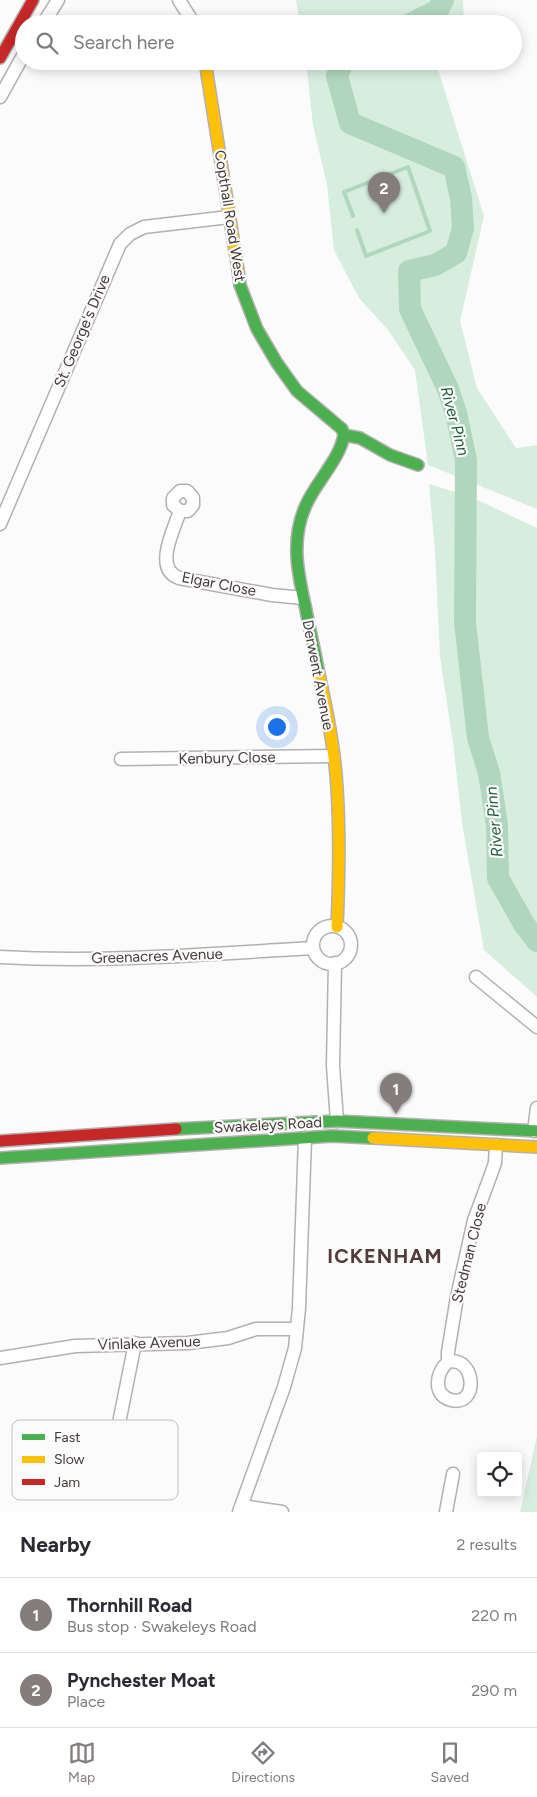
<!DOCTYPE html>
<html lang="en">
<head>
<meta charset="utf-8">
<style>
  body { margin:0; font-family:Figtree,sans-serif; background:#f7f7f7; color:#2b2b33 }
  .controls { position:absolute; right:15px; bottom:15px; display:grid; overflow:hidden; border-radius:5px; box-shadow:0 2px 12px #0003 }
  .controls button { width:45px; height:45px; display:grid; place-items:center; padding:0; border:0; border-bottom:1px solid #e1e1e2; background:#fff; color:#2b2b33; font:25px sans-serif }
  .you { position:absolute; left:276px; top:726px; width:18px; height:18px; margin:-12px; border:4px solid #fff; border-radius:50%; background:#1a73e8; box-shadow:0 0 0 8px #1a73e833 }
  .badge { display:grid; place-items:center; width:32px; height:32px; border-radius:50%; background:#847d7c; color:#fff; font-size:16px; font-weight:700 }
  .pin { position:absolute; translate:-50% -41px; filter:drop-shadow(0 1px 2px #0008) }
  .pin::after { content:''; position:absolute; top:26px; width:18px; height:15px; background:inherit; clip-path:polygon(0 0,100% 0,50% 100%) }
  .list { margin:0; padding:0; list-style:none }
  h2 { display:flex; justify-content:space-between; align-items:center; height:65px; margin:0; padding:0 20px; font-size:21px }
  h2 small { font-size:16px; font-weight:400; color:#7c7c81 }
  .list li { display:grid; grid-template-columns:32px 1fr auto; gap:15px; align-items:center; box-sizing:border-box; height:75px; padding:0 20px; border-top:1px solid #e1e1e2 }
  .list b { display:block; font-size:19px; white-space:nowrap }
  .list p { margin:0; font-size:16px; white-space:nowrap; color:#7c7c81 }
  .list em { font-size:16px; font-style:normal; color:#7c7c81 }
  .icon { flex:none; width:28px; height:28px; fill:none; stroke:currentColor; stroke-width:2; stroke-linecap:round; stroke-linejoin:round }
  .map { position:relative; flex:none; width:537px; height:1512px; overflow:hidden }
  .search { position:absolute; background:#fff; box-shadow:0 2px 12px #0003; left:15px; right:15px; top:15px; height:55px; display:flex; align-items:center; gap:12px; box-sizing:border-box; padding:0 18px; border-radius:28px; color:#7c7c81; font-size:19px }
  .sheet { height:215px; background:#fff }
  nav { display:flex; justify-content:space-around; align-items:center; box-sizing:border-box; height:70px; border-top:1px solid #e1e1e2; background:#fff; font-size:14px; color:#7c7c81 }
  nav a { display:grid; justify-items:center; gap:2px }
  nav .on { color:#847d7c }
  .map>svg:first-child { display:block }
  .green { fill:#d7eedf }
  .lines { fill:none; stroke-linecap:round; stroke-linejoin:round }
  .stream { stroke:#b0d7bd; stroke-width:4 }
  .river { stroke:#b0d7bd; stroke-width:22 }
  .street-casing { stroke:#b5b0b0; stroke-width:15 }
  .fast-casing { stroke:#b5b0b0; stroke-width:14 }
  .slow-casing { stroke:#b5b0b0; stroke-width:14 }
  .jam-casing { stroke:#b5b0b0; stroke-width:14 }
  .street { stroke:#fefefe; stroke-width:12 }
  .fast { stroke:#4caf50; stroke-width:11 }
  .slow { stroke:#ffc107; stroke-width:11 }
  .jam { stroke:#c62828; stroke-width:11 }
  .labels { text-anchor:middle; dominant-baseline:central; stroke-width:4.5; stroke-linejoin:round; paint-order:stroke }
  .street-label { font-size:15px; fill:#443938; stroke:#fbfbfb }
  .water-label { font-size:16px; font-style:italic; fill:#205e3b; stroke:#fbfbfb }
  .district-label { font-size:20px; font-weight:bold; letter-spacing:1px; fill:#523b3a; stroke:#fbfbfb }
  .key { fill:#fbfbfb; stroke:#c4c1c0; stroke-width:1 }
  .key-label { font-size:14px; fill:#443938 }
</style>
</head>
<body>
<div class="map">
<svg width="537" height="1512" viewBox="0 0 537 1512">
  <rect width="100%" height="100%" fill="#fbfbfb"/>
  <path class="green" d="M296,0H463L464,23L300,24Z
    M306,61H437L436,63L484,216L460,321L477,388L516,448L537,445V509L428,465L415,370L388,330L359,298L334,250L327,185L313,125Z
    M429,484L471,497L537,528V997L484,950L462,823L453,743L440,657L435,551Z
    M537,1436V1512H520Z"/>
  <g class="lines">
    <path class="stream" d="M353,216L344,192L408,167L430,231L366,256L357,230"/>
    <path class="river" d="M410,24L438,10L443,0
      M343,61L337,76L350,123L454,167L461,198L463,228L456,253L435,265L409,271L410,309L448,389L456,413L466,460L465,622L478,738L489,773L497,825L498,878L524,924L537,941"/>
    <g class="street-casing">
      <path id="street" d="M179,0L194,24
        M43,24L58,0
        M0,97L24,54
        M180,511H188L193,505V498L187,491H180L173,498V505L180,511C174,529 153,569 179,578L272,595L303,598
        M0,524L120,244L130,234L144,227L229,217
        M121,759L333,756
        M313 945a19 19 0 1 1 38 0a19 19 0 1 1-38 0Z
        M0,957C104,963 209,954 313,948
        M335,963L333,1066L337,1121
        M476,977L537,1027
        M534,1131L537,1108
        M0,1358L75,1346L188,1343L228,1338L256,1329H297
        M448,1362C436,1372 432,1395 451,1400C480,1407 475,1355 448,1362V1352L457,1297L474,1220L490,1177L495,1163L496,1145
        M110,1468L135,1343
        M242,1506L282,1512
        M239,1512L284,1387L295,1348L299,1308L305,1138
        M446,1512L453,1474"/>
    </g>
    <g class="fast-casing">
      <path id="fast" d="M238,270L240,285L257,329L277,363L297,391L342,429L344,435L360,438L390,455L418,465
        M319,674C315,652 310,631 306,610C298,574 290,540 306,505C316,482 340,459 344,435
        M176,1129L337,1121L537,1131
        M0,1158L332,1136L373,1138"/>
    </g>
    <g class="slow-casing">
      <path id="slow" d="M205,61L238,270
        M319,674C327,711 335,750 337,788C340,834 339,881 337,927
        M373,1138L537,1147"/>
    </g>
    <g class="jam-casing">
      <path id="jam" d="M0,58L33,0
        M0,1141L176,1129"/>
    </g>
    <use href="#street" class="street"/>
    <use href="#fast" class="fast"/>
    <use href="#slow" class="slow"/>
    <use href="#jam" class="jam"/>
  </g>
  <g class="labels">
    <g class="street-label">
      <text transform="translate(230 216) rotate(81)">Copthall Road West</text>
      <text transform="translate(82 331) rotate(-67)">St. George's Drive</text>
      <text transform="translate(219 584) rotate(11)">Elgar Close</text>
      <text transform="translate(318 675) rotate(79)">Derwent Avenue</text>
      <text transform="translate(227 758) rotate(-1)">Kenbury Close</text>
      <text transform="translate(157 956) rotate(-2)">Greenacres Avenue</text>
      <text transform="translate(268 1125) rotate(-3)">Swakeleys Road</text>
      <text transform="translate(469 1253) rotate(-76)">Stedman Close</text>
      <text transform="translate(149 1343) rotate(-2)">Vinlake Avenue</text>
    </g>
    <g class="water-label">
      <text transform="translate(455 421) rotate(75)">River Pinn</text>
      <text transform="translate(494 822) rotate(-95)">River Pinn</text>
    </g>
    <g class="district-label">
      <text x="385" y="1256">ICKENHAM</text>
    </g>
  </g>
  <rect x="12" y="1420" width="166" height="80" rx="8" class="key"/>
  <rect x="22" y="1434" width="23" height="6" fill="#4caf50"/>
  <rect x="22" y="1456" width="23" height="7" fill="#ffc107"/>
  <rect x="22" y="1479" width="23" height="6" fill="#c62828"/>
  <g class="key-label">
    <text x="54" y="1442">Fast</text>
    <text x="54" y="1464">Slow</text>
    <text x="54" y="1487">Jam</text>
  </g>
</svg>
<div class="controls">
<button><svg class="icon" aria-label="locate" viewBox="0 0 24 24"><circle cx="12" cy="12" r="6"/><path d="M12 2v4M12 18v4M2 12h4M18 12h4"/></svg></button>
</div>
<div class="you"></div>
<div class="pin badge" style="left:396px;top:1114px">1</div>
<div class="pin badge" style="left:384px;top:213px">2</div>
<div class="search"><svg class="icon" aria-label="search" viewBox="0 0 24 24"><circle cx="10" cy="10" r="6"/><path d="M15 15l6 6"/></svg>Search here</div>
</div>
<section class="sheet">
<h2>Nearby<small>2 results</small></h2>
<ul class="list">
<li><span class="badge">1</span><div><b>Thornhill Road</b><p>Bus stop · Swakeleys Road</p></div><em>220 m</em></li>
<li><span class="badge">2</span><div><b>Pynchester Moat</b><p>Place</p></div><em>290 m</em></li>
</ul>
</section>
<nav>
<a class="on"><svg class="icon" aria-label="map" viewBox="0 0 24 24"><path d="M3 6l6-2 6 2 6-2v14l-6 2-6-2-6 2zM9 4v14M15 6v14"/></svg>Map</a>
<a><svg class="icon" aria-label="directions" viewBox="0 0 24 24"><path d="M12 3l9 9-9 9-9-9zM9 14v-3h6M13 9l2 2-2 2"/></svg>Directions</a>
<a><svg class="icon" aria-label="saved" viewBox="0 0 24 24"><path d="M7 4h10v16l-5-4-5 4z"/></svg>Saved</a>
</nav>
</body>
</html>
